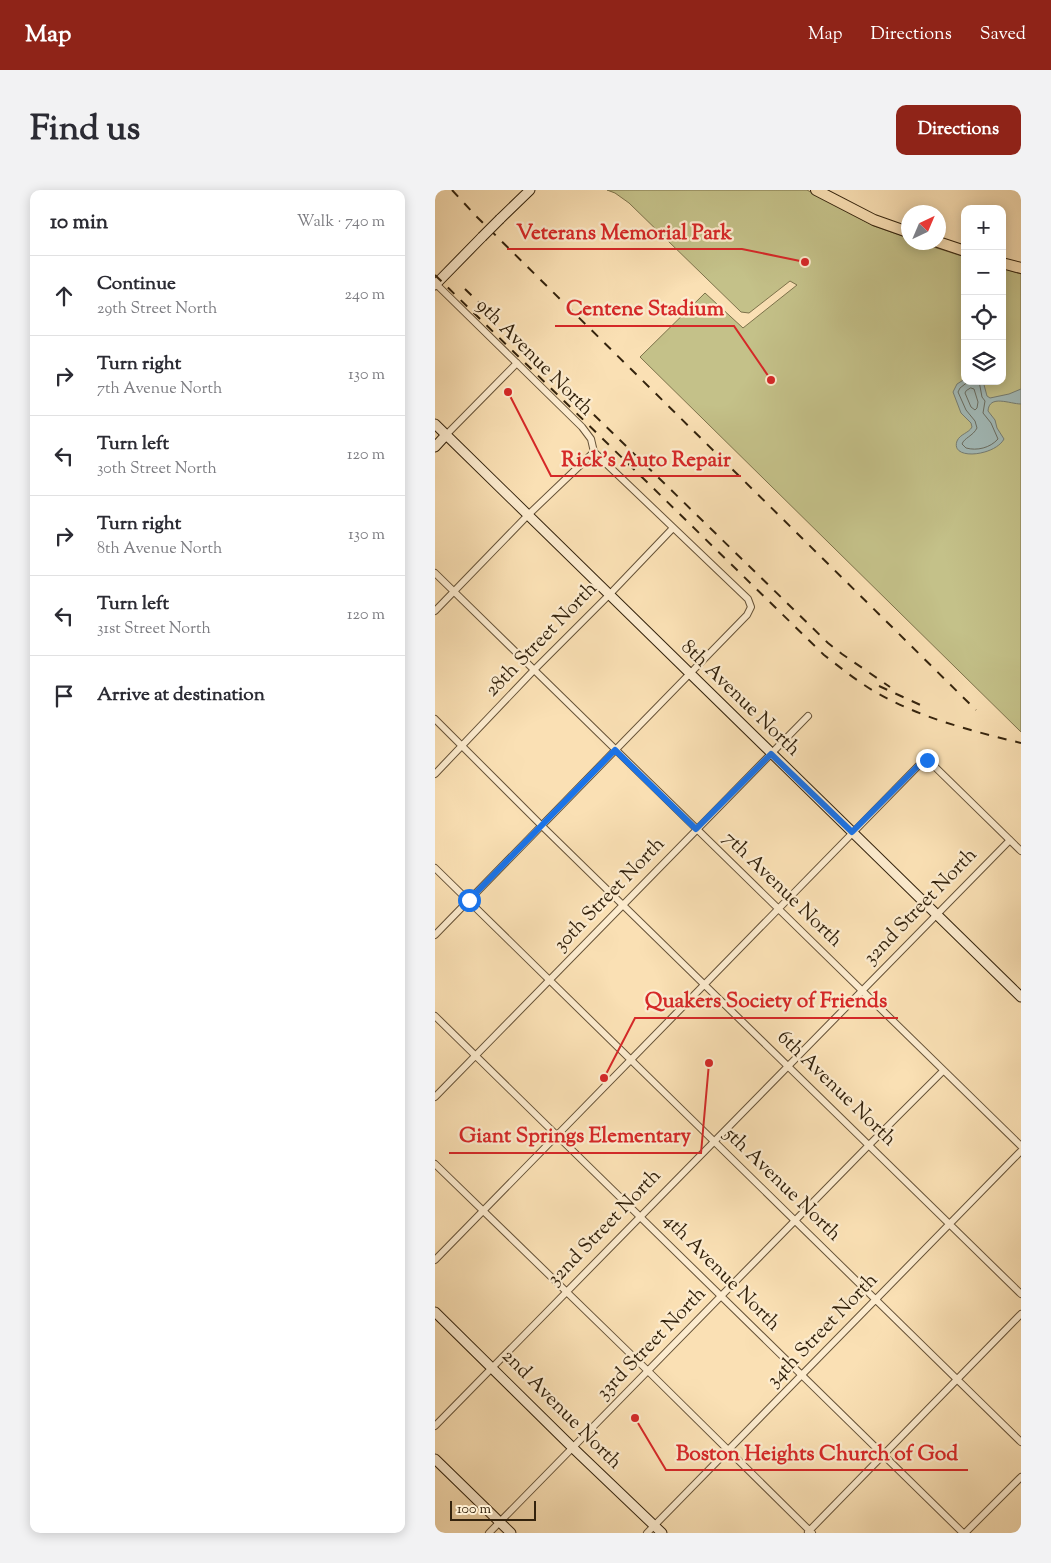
<!DOCTYPE html>
<html lang="en">
<head>
<meta charset="utf-8">
<style>
  body { margin:0; font-family:"Sorts Mill Goudy",serif; background:#f2f2f3; color:#2b2b33 }
  .controls { position:absolute; right:15px; top:15px; display:grid; overflow:hidden; border-radius:10px; box-shadow:0 2px 12px #0003 }
  .controls button { width:45px; height:45px; display:grid; place-items:center; padding:0; border:0; border-bottom:1px solid #e1e1e2; background:#fff; color:#2b2b33; font:25px sans-serif }
  .compass { position:absolute; left:466px; top:15px; width:45px; height:45px; border-radius:50%; background:#fff; box-shadow:0 2px 12px #0003; rotate:44deg }
  .scale { position:absolute; left:15px; bottom:12px; width:86px; box-sizing:border-box; padding-left:5px; border:2px solid #34230d; border-top:0; font-size:14px; line-height:18px; white-space:nowrap; color:#34230d; -webkit-text-stroke:4px #fcebce; paint-order:stroke }
  .stop { position:absolute; width:15px; height:15px; margin:-11px; border:4px solid #1a73e8; border-radius:50%; background:#fff }
  .stop.end { background:#1a73e8; border-color:#fff; box-shadow:0 1px 5px #0008 }
  .list { margin:0; padding:0; list-style:none }
  h2 { display:flex; justify-content:space-between; align-items:center; height:65px; margin:0; padding:0 20px; font-size:21px }
  h2 small { font-size:16px; font-weight:400; color:#7c7c81 }
  .list li { display:grid; grid-template-columns:32px 1fr auto; gap:15px; align-items:center; box-sizing:border-box; height:80px; padding:0 20px; border-top:1px solid #e1e1e2 }
  .list b { display:block; font-size:19px; white-space:nowrap }
  .list p { margin:0; font-size:16px; white-space:nowrap; color:#7c7c81 }
  .list em { font-size:16px; font-style:normal; color:#7c7c81 }
  .icon { flex:none; width:28px; height:28px; fill:none; stroke:currentColor; stroke-width:2; stroke-linecap:round; stroke-linejoin:round }
  .map { position:relative; flex:none; width:586px; height:1343px; overflow:hidden; border-radius:10px }
  header { display:flex; align-items:center; gap:30px; box-sizing:border-box; height:70px; padding:0 25px; background:#8f2418; color:#fff }
  header strong { font-size:24px }
  nav { display:flex; gap:28px; margin-inline-start:auto; font-size:18px }
  .intro { display:flex; align-items:center; justify-content:space-between; box-sizing:border-box; height:120px; padding:0 30px }
  h1 { margin:0; font-size:35px }
  .button { padding:12px 22px; border-radius:10px; background:#8f2418; color:#fff; font-size:18px; font-weight:700 }
  main { display:flex; gap:30px; padding:0 30px }
  aside { flex:1; background:#fff; border-radius:10px; box-shadow:0 2px 12px #0003 }
  .map>svg:first-child { display:block }
  .green { fill:#c4c189; stroke:#7c724b }
  .water { fill:#a2bab8; stroke:#767e74 }
  .lines { fill:none; stroke-linecap:round; stroke-linejoin:round }
  .shore { stroke:#6b6e62; stroke-width:1 }
  .street-casing { stroke:#665237; stroke-width:8 }
  .secondary-casing { stroke:#34230d; stroke-width:11 }
  .primary-casing { stroke:#34230d; stroke-width:12 }
  .street { stroke:#fcebce; stroke-width:6 }
  .secondary { stroke:#fcebce; stroke-width:9 }
  .primary { stroke:#fae0b4; stroke-width:10 }
  .rail { stroke:#34230d; stroke-width:2; stroke-dasharray:9 9; stroke-linecap:butt }
  .secondary-bridge-casing { stroke:#34230d; stroke-width:11; stroke-linecap:butt }
  .secondary-bridge { stroke:#fcebce; stroke-width:9 }
  .route { stroke:#1a73e8; stroke-width:6 }
  .labels { text-anchor:middle; dominant-baseline:central; stroke-width:4.5; stroke-linejoin:round; paint-order:stroke }
  .street-label { font-size:20px; fill:#34230d; stroke:#fcebce }
  .leader { fill:none; stroke:#d62828; stroke-width:2 }
  .callout-dot { fill:#d62828; stroke:#fcebce; stroke-width:2 }
  .callout-label { font-size:21px; text-anchor:middle; font-weight:bold; fill:#d62828; stroke:#fcebce; stroke-width:4.5; stroke-linejoin:round; paint-order:stroke }
</style>
</head>
<body>
<header>
<strong>Map</strong>
<nav><a>Map</a><a>Directions</a><a>Saved</a></nav>
</header>
<div class="intro"><h1>Find us</h1><a class="button">Directions</a></div>
<main>
<aside>
<h2>10 min<small>Walk · 740 m</small></h2>
<ul class="list">
<li><svg class="icon" aria-label="ahead" viewBox="0 0 24 24"><path d="M12 20V5M6 11l6-6 6 6"/></svg><div><b>Continue</b><p>29th Street North</p></div><em>240 m</em></li>
<li><svg class="icon" aria-label="right" viewBox="0 0 24 24"><path d="M7 20v-9h11M14 6l5 5-5 5"/></svg><div><b>Turn right</b><p>7th Avenue North</p></div><em>130 m</em></li>
<li><svg class="icon" aria-label="left" viewBox="0 0 24 24"><path d="M17 20v-9H6M10 6l-5 5 5 5"/></svg><div><b>Turn left</b><p>30th Street North</p></div><em>120 m</em></li>
<li><svg class="icon" aria-label="right" viewBox="0 0 24 24"><path d="M7 20v-9h11M14 6l5 5-5 5"/></svg><div><b>Turn right</b><p>8th Avenue North</p></div><em>130 m</em></li>
<li><svg class="icon" aria-label="left" viewBox="0 0 24 24"><path d="M17 20v-9H6M10 6l-5 5 5 5"/></svg><div><b>Turn left</b><p>31st Street North</p></div><em>120 m</em></li>
<li><svg class="icon" aria-label="arrive" viewBox="0 0 24 24"><path d="M6 21V4h12l-3 4 3 4H6"/></svg><div><b>Arrive at destination</b></div></li>
</ul>
</aside>
<div class="map">
<svg width="586" height="1343" viewBox="0 0 586 1343">
  <rect width="100%" height="100%" fill="#fae0b4"/>
  <filter id="stains"><feTurbulence type="fractalNoise" baseFrequency=".004" numOctaves="4"/><feColorMatrix values="0 0 0 0 .2 0 0 0 0 .09 0 0 0 0 .02 0 0 0 .5 -.17"/></filter>
  <radialGradient id="worn" r=".72"><stop offset=".6" stop-color="#630" stop-opacity="0"/><stop offset="1" stop-color="#630" stop-opacity=".3"/></radialGradient>
  <path class="green" d="M172,0H372L439,36L473,48V52L486,53L530,67V191H567V78L586,84V542L205,167L270,103L308,138L362,95L355,91L314,123L306,122L194,13L180,3Z"/>
  <path class="water" d="M530,189V191H548L552,206L555,208L574,204L586,199V214C575,214 554,204 553,221L560,230L562,238L569,249C560,266 515,271 522,251C525,244 534,243 537,237L536,233L526,223L518,202L522,194Z"/>
  <g class="lines">
    <path class="shore" d="M534,191L525,198L523,202L531,220L540,231L542,238C538,246 529,248 527,254L531,258C542,261 555,258 563,249L556,233L548,223L550,211L547,207L544,191
      M536,198L539,199L543,212L542,218L540,220L536,217L530,203L531,201Z"/>
    <g class="street-casing">
      <path id="street" d="M0,93L147,237L156,249L159,262L313,409L316,417L312,425L0,745
        M11,245L82,173
        M0,383L586,956
        M0,421L93,325L159,262
        M0,529L107,636L586,1104
        M0,584L99,480L174,405L238,338
        M0,678L586,1252
        M0,826L528,1343
        M0,907L373,526
        M0,974L213,1181L377,1343
        M0,1070L488,571L492,570L495,572L586,661
        M0,1236L575,650
        M373,1342L586,1124
        M54,1343L434,955L508,881
        M212,1343L586,961
        M530,1343L586,1287"/>
    </g>
    <g class="secondary-casing">
      <path id="secondary" d="M65,29L95,0
        M0,95L47,47
        M0,234L586,807
        M0,257L11,245
        M0,1122L138,1258L227,1343
        M0,1269L76,1343"/>
    </g>
    <g class="primary-casing">
      <path id="primary" d="M381,0L439,30L473,42
        M503,52L530,61
        M567,73L586,78"/>
    </g>
    <use href="#street" class="street"/>
    <use href="#secondary" class="secondary"/>
    <use href="#primary" class="primary"/>
    <path class="rail" d="M17,0L41,26L541,520
      M0,85L389,465C406,478 423,492 442,503C486,528 537,541 586,553
      M30,99L393,453L407,464L455,497
      M444,496L492,518"/>
    <g class="secondary-bridge-casing">
      <path id="secondary-bridge" d="M47,47L65,29"/>
    </g>
    <use href="#secondary-bridge" class="secondary-bridge"/>
  </g>
  <g class="lines">
    <path class="route" d="M34,710L180,560L261,639L336,564L417,642L488,571L492,570"/>
  </g>
  <g class="labels">
    <g class="street-label">
      <text transform="translate(99 168) rotate(45)">9th Avenue North</text>
      <text transform="translate(107 450) rotate(-46)">28th Street North</text>
      <text transform="translate(305 509) rotate(44)">8th Avenue North</text>
      <text transform="translate(347 700) rotate(44)">7th Avenue North</text>
      <text transform="translate(175 705) rotate(-46)">30th Street North</text>
      <text transform="translate(486 717) rotate(-46)">32nd Street North</text>
      <text transform="translate(401 899) rotate(44)">6th Avenue North</text>
      <text transform="translate(347 995) rotate(44)">5th Avenue North</text>
      <text transform="translate(170 1038) rotate(-46)">32nd Street North</text>
      <text transform="translate(286 1083) rotate(45)">4th Avenue North</text>
      <text transform="translate(388 1141) rotate(-46)">34th Street North</text>
      <text transform="translate(217 1154) rotate(-46)">33rd Street North</text>
      <text transform="translate(126 1220) rotate(45)">2nd Avenue North</text>
    </g>
  </g>
  <path class="leader" d="M370 72L307 59H72M336 190L299 136H120M73 202L116 286H306M169 888L200 828H463M274 873L266 963H14M200 1228L231 1280H533"/>
  <g class="callout-dot">
    <circle cx="370" cy="72" r="5"/>
    <circle cx="336" cy="190" r="5"/>
    <circle cx="73" cy="202" r="5"/>
    <circle cx="169" cy="888" r="5"/>
    <circle cx="274" cy="873" r="5"/>
    <circle cx="200" cy="1228" r="5"/>
  </g>
  <g class="callout-label">
    <text x="189" y="49">Veterans Memorial Park</text>
    <text x="210" y="125">Centene Stadium</text>
    <text x="211" y="276">Rick's Auto Repair</text>
    <text x="331" y="817">Quakers Society of Friends</text>
    <text x="140" y="952">Giant Springs Elementary</text>
    <text x="382" y="1270">Boston Heights Church of God</text>
  </g>
  <rect width="100%" height="100%" filter="url(#stains)"/>
  <rect width="100%" height="100%" fill="url(#worn)"/>
</svg>
<div class="controls">
<button>+</button>
<button>−</button>
<button><svg class="icon" aria-label="locate" viewBox="0 0 24 24"><circle cx="12" cy="12" r="6"/><path d="M12 2v4M12 18v4M2 12h4M18 12h4"/></svg></button>
<button><svg class="icon" aria-label="layers" viewBox="0 0 24 24"><path d="M12 4l9 5-9 5-9-5zM3 14l9 5 9-5"/></svg></button>
</div>
<svg class="compass" viewBox="-18 -18 36 36"><path d="M0-13l5 13h-10z" fill="#e53935"/><path d="M0 13l5-13h-10z" fill="#7c7c81"/></svg>
<div class="scale">100 m</div>
<div class="stop" style="left:34px;top:710px"></div>
<div class="stop end" style="left:492px;top:570px"></div>
</div>
</main>
</body>
</html>
